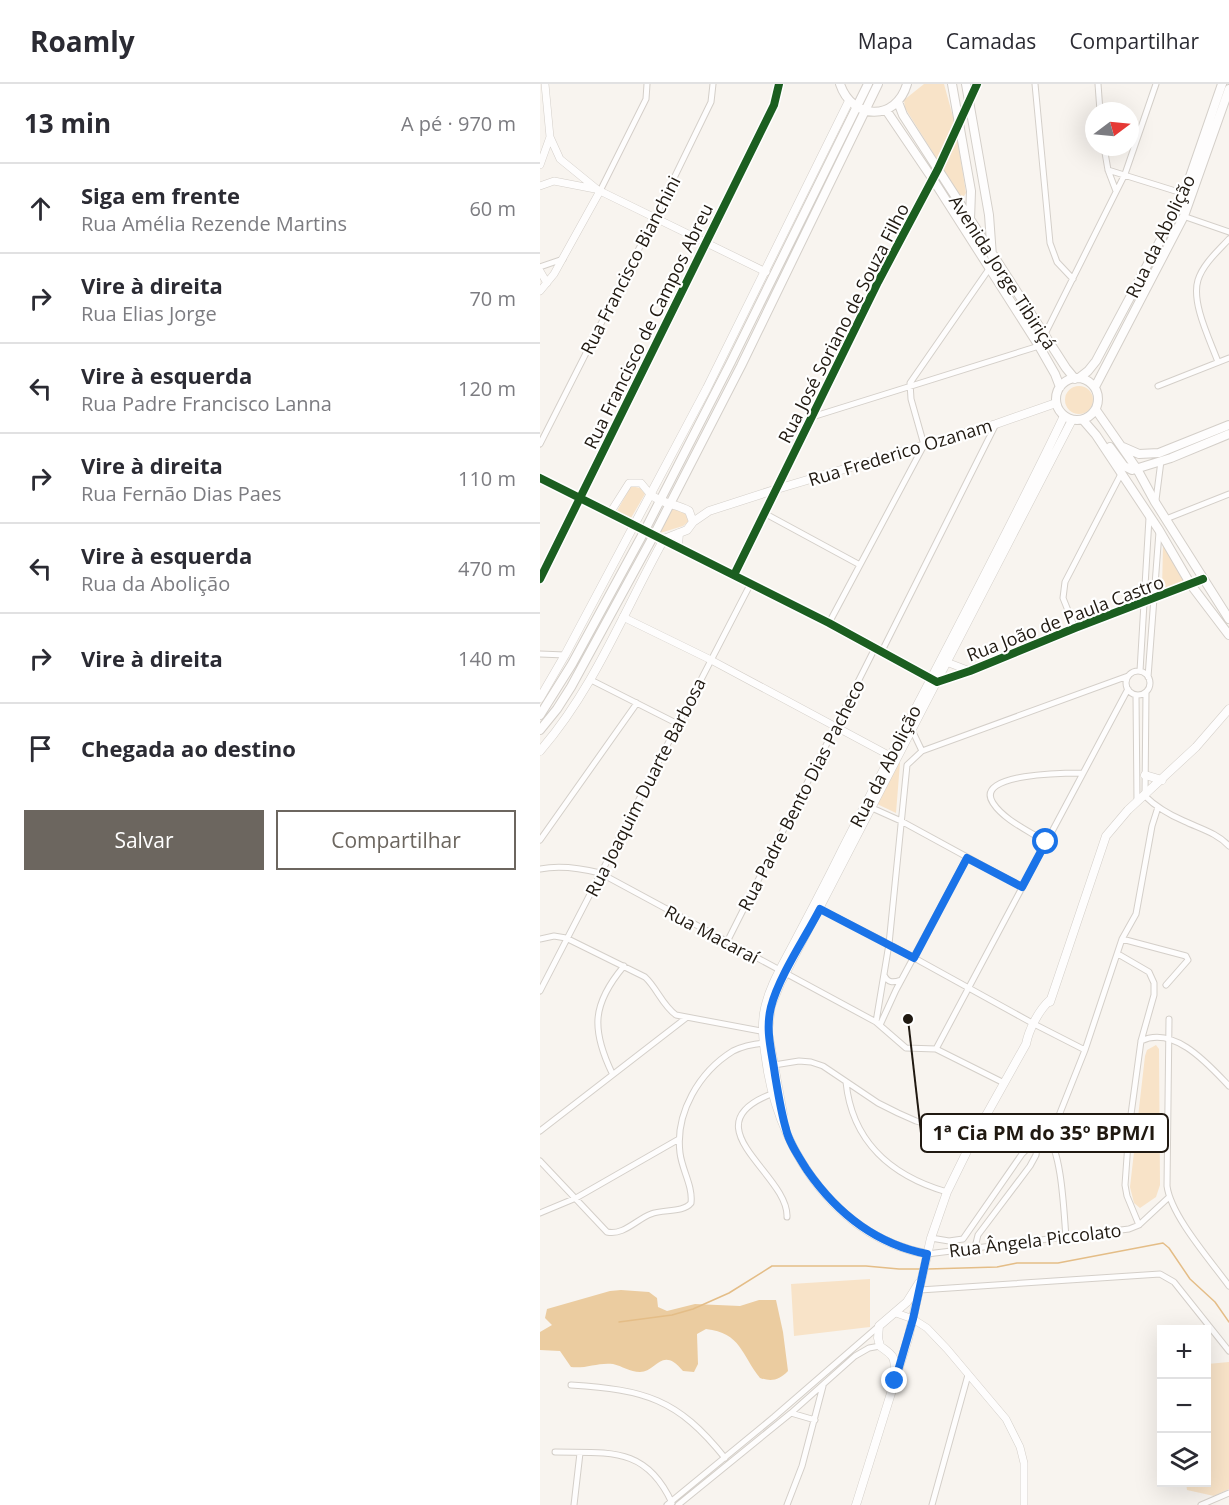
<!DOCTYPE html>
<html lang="pt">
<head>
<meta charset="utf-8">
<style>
  body { margin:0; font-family:"Open Sans",sans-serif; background:#f7f7f7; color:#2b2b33 }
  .controls { position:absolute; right:18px; bottom:18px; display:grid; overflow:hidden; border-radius:0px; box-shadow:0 6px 24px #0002 }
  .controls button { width:54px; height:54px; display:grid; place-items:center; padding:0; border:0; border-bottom:2px solid #e1e1e2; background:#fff; color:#2b2b33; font:30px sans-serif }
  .compass { position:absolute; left:545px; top:18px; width:54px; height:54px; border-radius:50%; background:#fff; box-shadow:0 6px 24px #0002; rotate:74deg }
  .stop { position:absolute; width:18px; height:18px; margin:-14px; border:4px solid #1a73e8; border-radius:50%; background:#fff }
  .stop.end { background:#1a73e8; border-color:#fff; box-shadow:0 2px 6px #0008 }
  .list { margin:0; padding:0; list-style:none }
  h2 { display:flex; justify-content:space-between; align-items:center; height:78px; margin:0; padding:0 24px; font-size:26px }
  h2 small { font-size:20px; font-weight:400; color:#7c7c81 }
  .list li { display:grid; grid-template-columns:39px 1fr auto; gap:18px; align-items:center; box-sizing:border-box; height:90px; padding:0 24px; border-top:2px solid #e1e1e2 }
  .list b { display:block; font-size:22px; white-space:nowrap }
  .list p { margin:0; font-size:20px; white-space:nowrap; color:#7c7c81 }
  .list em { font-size:20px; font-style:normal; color:#7c7c81 }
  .actions { display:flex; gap:12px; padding:18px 24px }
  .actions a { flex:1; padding:14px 0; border:2px solid #6c665f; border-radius:0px; text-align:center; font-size:21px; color:#6c665f }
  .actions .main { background:#6c665f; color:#fff }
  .icon { flex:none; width:33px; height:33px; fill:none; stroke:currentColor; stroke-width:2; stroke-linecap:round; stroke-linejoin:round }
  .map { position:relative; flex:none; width:689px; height:1421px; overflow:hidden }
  header { display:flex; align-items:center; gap:36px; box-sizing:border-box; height:84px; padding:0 30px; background:#fff; border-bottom:2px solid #e1e1e2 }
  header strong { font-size:28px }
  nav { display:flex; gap:33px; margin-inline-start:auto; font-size:21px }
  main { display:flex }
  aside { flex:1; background:#fff }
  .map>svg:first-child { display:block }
  .green { fill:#f8e3c8 }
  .forest { fill:#ebcca0 }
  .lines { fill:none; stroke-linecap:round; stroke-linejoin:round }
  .stream { stroke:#e4bd87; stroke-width:1.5 }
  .minor-casing { stroke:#d4cfc9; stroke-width:7 }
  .tertiary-casing { stroke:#d4cfc9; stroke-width:8 }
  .secondary-casing { stroke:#d4cfc9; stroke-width:9 }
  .primary-casing { stroke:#d4cfc9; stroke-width:10 }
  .minor { stroke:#fefdfd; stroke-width:5 }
  .tertiary { stroke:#fefdfd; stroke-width:7 }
  .secondary { stroke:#fefdfd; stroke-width:8 }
  .primary { stroke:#fefdfd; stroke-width:8 }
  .cycleway-casing { stroke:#fff; stroke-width:11 }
  .cycleway { stroke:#1b5e20; stroke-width:8 }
  .route { stroke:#1a73e8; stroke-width:8 }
  .labels { text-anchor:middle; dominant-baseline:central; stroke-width:4.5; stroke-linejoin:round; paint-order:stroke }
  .street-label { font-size:18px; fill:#201911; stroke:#fff }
  .leader { fill:none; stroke:#201911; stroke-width:2 }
  .callout-dot { fill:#201911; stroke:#fff; stroke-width:2 }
  .callout { fill:#fff; stroke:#201911; stroke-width:2 }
  .callout-label { font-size:20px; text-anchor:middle; font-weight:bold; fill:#201911 }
</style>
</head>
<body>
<header>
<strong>Roamly</strong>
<nav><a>Mapa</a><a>Camadas</a><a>Compartilhar</a></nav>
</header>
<main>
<aside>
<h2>13 min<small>A pé · 970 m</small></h2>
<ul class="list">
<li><svg class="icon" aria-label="ahead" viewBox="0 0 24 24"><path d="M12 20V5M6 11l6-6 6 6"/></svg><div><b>Siga em frente</b><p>Rua Amélia Rezende Martins</p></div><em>60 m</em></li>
<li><svg class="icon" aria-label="right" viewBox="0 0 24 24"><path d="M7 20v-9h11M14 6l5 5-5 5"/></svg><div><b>Vire à direita</b><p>Rua Elias Jorge</p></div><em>70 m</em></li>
<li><svg class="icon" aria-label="left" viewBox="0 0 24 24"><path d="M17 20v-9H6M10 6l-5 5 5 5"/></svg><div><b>Vire à esquerda</b><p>Rua Padre Francisco Lanna</p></div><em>120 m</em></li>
<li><svg class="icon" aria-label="right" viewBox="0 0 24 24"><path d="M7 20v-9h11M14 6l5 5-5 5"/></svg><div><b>Vire à direita</b><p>Rua Fernão Dias Paes</p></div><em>110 m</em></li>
<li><svg class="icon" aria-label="left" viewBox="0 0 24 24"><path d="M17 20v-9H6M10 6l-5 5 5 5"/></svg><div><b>Vire à esquerda</b><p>Rua da Abolição</p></div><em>470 m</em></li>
<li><svg class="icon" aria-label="right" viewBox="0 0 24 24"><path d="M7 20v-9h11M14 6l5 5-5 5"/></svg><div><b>Vire à direita</b></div><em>140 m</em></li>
<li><svg class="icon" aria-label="arrive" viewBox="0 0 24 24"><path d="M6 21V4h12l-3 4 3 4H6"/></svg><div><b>Chegada ao destino</b></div></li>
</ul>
<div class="actions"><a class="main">Salvar</a><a>Compartilhar</a></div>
</aside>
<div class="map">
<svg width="689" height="1421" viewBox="0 0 689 1421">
  <rect width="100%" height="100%" fill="#f8f4ef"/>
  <path class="green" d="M384,0H404L415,40L426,109L424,112H420L365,24L364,16Z
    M525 316a14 14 0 1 1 28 0a14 14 0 1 1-28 0Z
    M91,402L100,404L105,410L91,434L77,427Z
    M133,422L148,432L149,437L143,442L120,449Z
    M623,461L647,500L622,507Z
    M355,679H360L356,729L335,719Z
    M616,961L619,965L620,1101L616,1113L600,1124L594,1119L590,1103L605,972L607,966Z
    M330,1195V1243L254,1252L251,1200Z
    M689,1278V1405L674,1412L647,1406L646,1399L666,1398L667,1280Z"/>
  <path class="forest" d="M81,1206L109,1208L117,1214L118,1223L127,1227L155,1220L200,1222L219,1216H236L243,1248L248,1287C239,1296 232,1298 220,1294C201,1270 201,1249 166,1245L157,1250L158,1280L154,1288L143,1287C122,1261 116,1288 100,1288C90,1288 82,1282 73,1280C59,1278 45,1285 31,1283L20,1267L0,1266V1248L12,1241L5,1234L7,1225L70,1207Z"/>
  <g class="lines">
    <path class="stream" d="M388,1185L457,1183L477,1179H518L623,1159L629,1164L650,1195L675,1218L689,1238
      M79,1238L132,1231L153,1225L189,1209L232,1182H326L359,1185H380"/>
    <g class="minor-casing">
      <path id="minor" d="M495,0L510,159L517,178L533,195
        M558,0L560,27
        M564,63L568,86L576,107
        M568,86L645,110
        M60,107L106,15L107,0
        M643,132L689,148
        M0,183L23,175
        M678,278C670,256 651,219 658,196C663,180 678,167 689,155
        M618,302L689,274
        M272,333L499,262L585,90L616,0
        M0,360L115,133L171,18L173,0
        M616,416L621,377
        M224,429L320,481
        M626,435L689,410
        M194,491L338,198L398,85L437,0
        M0,495L234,21L239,0
        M289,539L384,361L371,315L370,299L449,185
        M535,544L523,514L525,498L581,390
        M342,567L456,340
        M0,570L25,571
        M586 599a12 12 0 1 1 24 0a12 12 0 1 1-24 0Z
        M600,587L609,434
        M608,593L619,448
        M51,596L138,640
        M606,608L605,712C616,723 630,731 644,737C661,745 677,749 689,762
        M596,611L597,717
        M372,646L382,667
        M332,724L361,737L482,803
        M0,756L97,619
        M506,758C489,747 464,736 453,719C433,689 527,689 542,689
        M0,785C20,781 40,784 60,789L336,938L366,964L396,965L464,999
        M278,824L349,860L494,940L545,966
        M0,855L14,852L26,854L105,893C117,904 122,921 136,931L226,948
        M582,855L646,872L648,876L626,901
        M187,858L335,564
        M578,870L609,888L614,899V911L601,957L589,1045L585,1101L587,1112L599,1141
        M344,891C348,899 353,899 361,896
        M0,907L211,499
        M629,935L627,1102C631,1132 671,1177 689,1202
        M336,938L349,860L367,681L382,667L588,592
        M340,941L356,906L427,774
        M601,957C634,941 668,980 689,1002
        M396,965L588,605
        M234,981L259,977L271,978L283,982L338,1019L358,1029L376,1037L434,1053
        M72,989C51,945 52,920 84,882
        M306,998C312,1058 352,1092 407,1108
        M234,1009C146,1041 249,1090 247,1133
        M0,1047L146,934
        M507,1053C522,1066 524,1132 526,1153
        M0,1077L67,1148C83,1152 97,1135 111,1130C123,1125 143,1129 151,1119C153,1102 142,1086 140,1069C135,1029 159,988 193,967C203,962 214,960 224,959
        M0,1129L36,1114L139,1055
        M391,1154L409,1157L423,1155L482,1070L488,1064L497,1062L503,1057L514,1044L545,966L582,855L596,830L612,742L618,723
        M435,1163L438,1151L490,1082L496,1071L497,1062
        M387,1170L589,1145L599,1141L628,1114
        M380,1206L620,1190L634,1198L689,1267
        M31,1301C105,1306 137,1314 185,1374
        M251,1329L275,1336
        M15,1368C69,1369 106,1362 132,1419
        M34,1421L40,1369
        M127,1421L234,1333L339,1242
        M138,1421L251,1329L315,1272L329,1264L340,1262
        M247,1421L262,1382L283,1302
        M392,1421L428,1291
        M661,1421L689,1409"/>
    </g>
    <g class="tertiary-casing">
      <path id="tertiary" d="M10,53L20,75L58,106L226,188
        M0,81L10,53L5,0
        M0,102L14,97L55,105
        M0,187L7,199
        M0,207L14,190L60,107
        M0,394L289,539L397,598L430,587L535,544L663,495
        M70,429L89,399H101L110,410
        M83,533L171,576L354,674
        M401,576L430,587
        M356,1229L373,1235L387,1244L407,1265L466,1335L480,1363L484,1379V1421"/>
    </g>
    <g class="secondary-casing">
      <path id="secondary" d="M153,438L169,427L237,405L456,340L516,319
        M138,462L139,449
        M0,614L25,571L167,304L309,17
        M0,667C54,605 84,527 124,455L147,446L153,438L149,427C137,420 121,420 110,410
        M605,691L622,696
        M510,918L566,752L588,726L656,663L689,625
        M243,1030L228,948L231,922L240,900L532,336
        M387,1170C299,1154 243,1071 228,988C225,968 221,949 224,929C228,905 242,882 253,861C270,829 287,797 303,764C377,620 454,478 524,332
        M355,1289C355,1271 353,1272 340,1262L338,1254L339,1242L367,1218L379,1199
        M316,1421L368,1255L391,1154L407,1108L434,1053L486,960C489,945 499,926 510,916"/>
    </g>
    <g class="primary-casing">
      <path id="primary" d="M300,0C312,36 356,38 367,0
        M412,0L431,107L430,136
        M426,0L449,131L452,172
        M358,18L363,31L526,284L535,295
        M346,26L392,94L499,262L515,290L520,303
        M516 315a21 21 0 1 1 42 0a21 21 0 1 1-42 0Z
        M539,294L548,287L556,277L635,129L644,110L682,0
        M555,303L644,132L689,5
        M556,326L597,385L615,418L689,535
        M543,336L556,351L619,446L651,501L689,551
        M570,363L584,382L592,386L631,374L689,350
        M583,363L599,370L619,369L689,341
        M0,631L32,580L105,446L190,280L328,0
        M0,646L17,625L31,603L114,451L201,282L338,0"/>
    </g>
    <use href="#minor" class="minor"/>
    <use href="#tertiary" class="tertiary"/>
    <use href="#secondary" class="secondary"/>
    <use href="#primary" class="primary"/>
    <g class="cycleway-casing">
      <path id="cycleway" d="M0,394L289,539L397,598L430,587L535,544L663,495
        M194,491L338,198L398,85L437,0
        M0,495L234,21L239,0"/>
    </g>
    <use href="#cycleway" class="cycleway"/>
  </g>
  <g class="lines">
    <path class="route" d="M355,1297L373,1235L387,1170C336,1160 296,1128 267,1086C259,1073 249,1059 246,1045C241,1028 238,1009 235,991C232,968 225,947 231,923C239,892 265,854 280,825L374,874L427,774L482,803L506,758"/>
  </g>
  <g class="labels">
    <g class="street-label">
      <text transform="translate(620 152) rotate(-64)">Rua da Abolição</text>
      <text transform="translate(90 181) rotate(-63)">Rua Francisco Bianchini</text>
      <text transform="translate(463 188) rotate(57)">Avenida Jorge Tibiriçá</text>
      <text transform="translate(303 239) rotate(-63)">Rua José Soriano de Souza Filho</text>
      <text transform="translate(108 242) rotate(-64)">Rua Francisco de Campos Abreu</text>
      <text transform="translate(360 368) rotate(-17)">Rua Frederico Ozanam</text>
      <text transform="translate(525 534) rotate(-21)">Rua João de Paula Castro</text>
      <text transform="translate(345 682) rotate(-63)">Rua da Abolição</text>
      <text transform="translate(105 703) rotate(-63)">Rua Joaquim Duarte Barbosa</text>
      <text transform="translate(261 711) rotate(-63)">Rua Padre Bento Dias Pacheco</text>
      <text transform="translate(172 850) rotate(28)">Rua Macaraí</text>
      <text transform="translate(495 1156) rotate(-7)">Rua Ângela Piccolato</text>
    </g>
  </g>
  <path class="leader" d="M368 935L381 1049"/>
  <circle class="callout-dot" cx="368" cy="935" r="6"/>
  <rect class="callout" x="381" y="1030" width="247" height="38" rx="6"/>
  <g class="callout-label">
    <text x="504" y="1056">1ª Cia PM do 35º BPM/I</text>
  </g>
</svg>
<div class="controls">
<button>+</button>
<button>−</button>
<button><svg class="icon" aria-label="layers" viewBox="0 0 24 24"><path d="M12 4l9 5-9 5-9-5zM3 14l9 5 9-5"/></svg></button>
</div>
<svg class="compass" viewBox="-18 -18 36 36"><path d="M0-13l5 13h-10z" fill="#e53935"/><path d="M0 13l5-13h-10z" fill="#7c7c81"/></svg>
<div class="stop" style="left:506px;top:758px"></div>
<div class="stop end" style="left:355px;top:1297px"></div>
</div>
</main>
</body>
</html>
